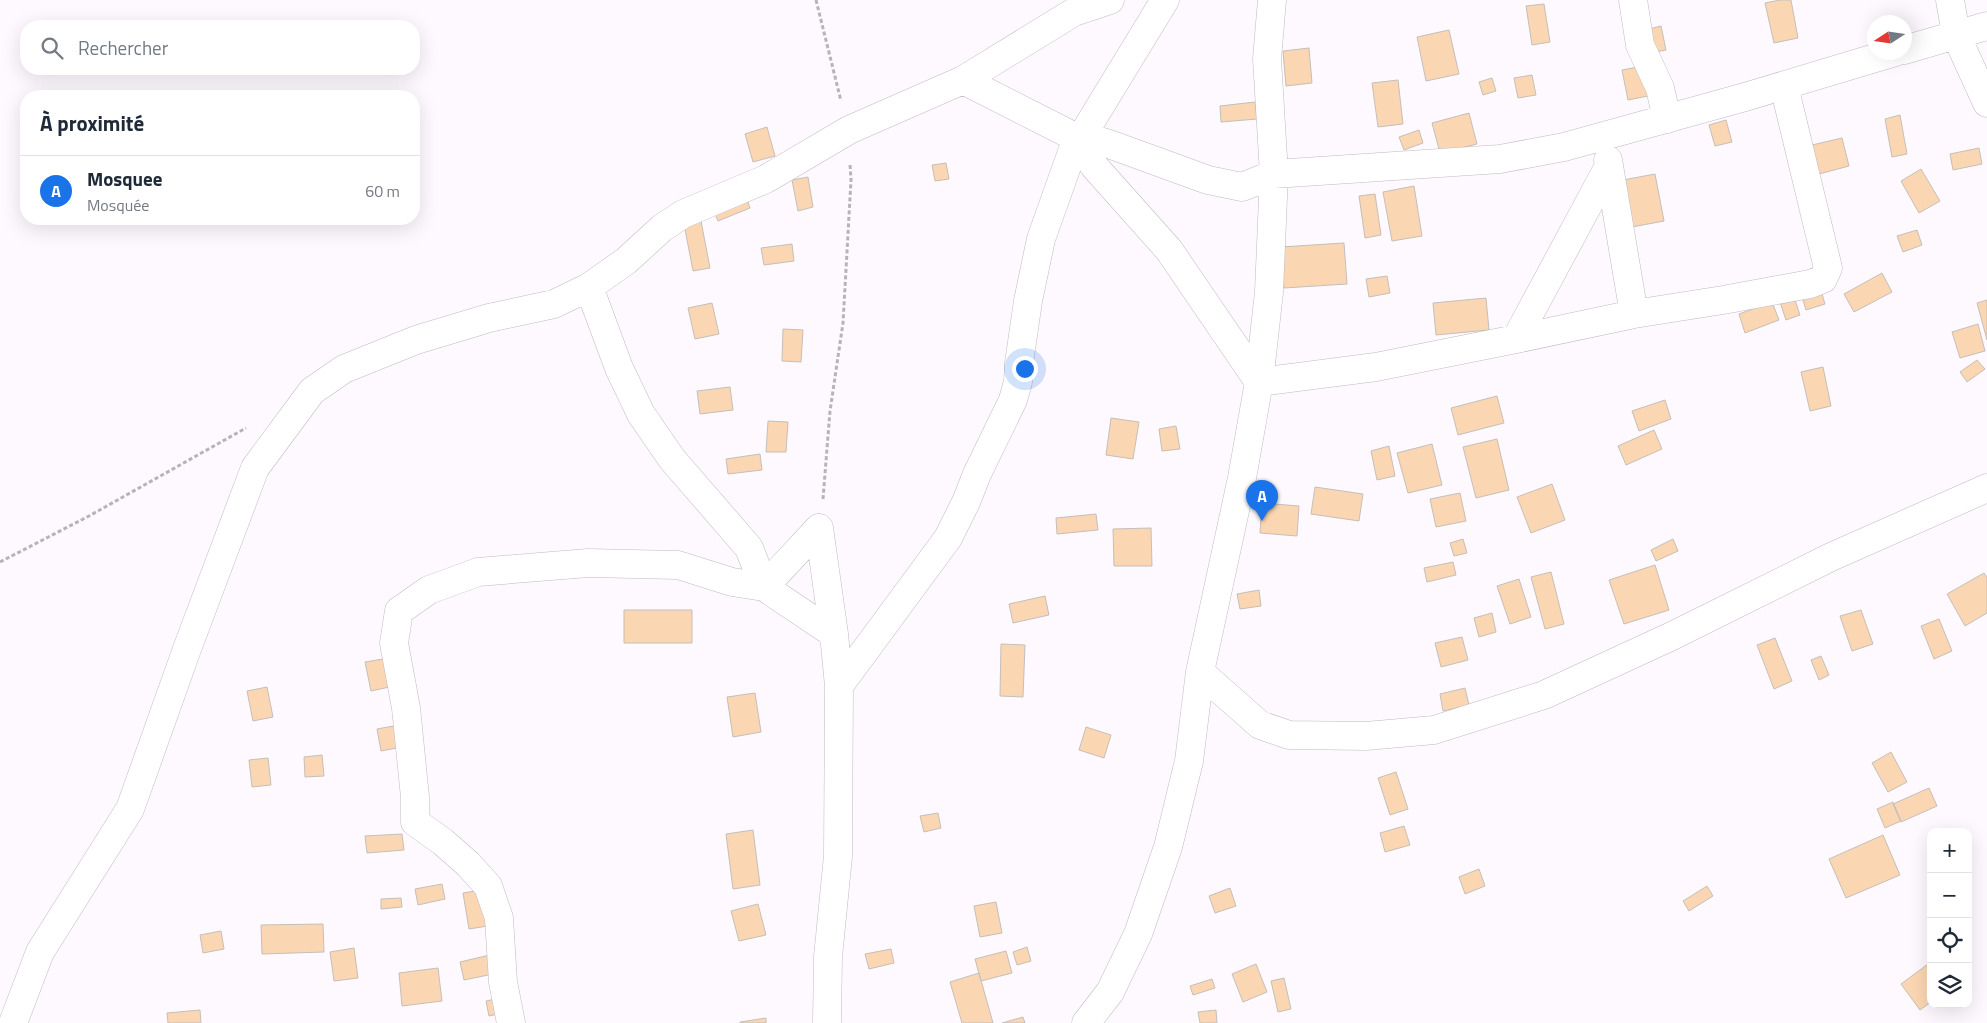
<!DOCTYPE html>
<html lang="fr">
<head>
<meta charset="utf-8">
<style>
  body { margin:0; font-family:"Titillium Web",sans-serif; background:#f6f6f7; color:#1f2937 }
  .controls { position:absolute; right:15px; bottom:15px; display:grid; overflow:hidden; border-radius:10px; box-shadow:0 5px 20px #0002 }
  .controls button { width:45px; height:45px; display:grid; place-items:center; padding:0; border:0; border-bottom:1px solid #e0e1e3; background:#fff; color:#1f2937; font:25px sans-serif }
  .compass { position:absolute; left:1867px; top:15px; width:45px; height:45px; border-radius:50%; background:#fff; box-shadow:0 5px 20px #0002; rotate:258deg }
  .you { position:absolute; left:1024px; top:368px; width:18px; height:18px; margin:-12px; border:4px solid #fff; border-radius:50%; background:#1a73e8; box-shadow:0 0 0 8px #1a73e833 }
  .badge { display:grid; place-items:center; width:32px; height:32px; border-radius:50%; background:#1a73e8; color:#fff; font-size:16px; font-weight:700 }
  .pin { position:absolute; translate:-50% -41px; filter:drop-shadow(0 1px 2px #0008) }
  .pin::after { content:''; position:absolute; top:26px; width:18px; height:15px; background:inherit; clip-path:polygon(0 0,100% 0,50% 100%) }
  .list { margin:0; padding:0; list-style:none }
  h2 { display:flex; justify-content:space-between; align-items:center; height:65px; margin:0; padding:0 20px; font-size:21px }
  h2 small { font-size:16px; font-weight:400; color:#747a83 }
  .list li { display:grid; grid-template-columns:32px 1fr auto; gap:15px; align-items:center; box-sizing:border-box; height:70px; padding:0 20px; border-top:1px solid #e0e1e3 }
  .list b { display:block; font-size:19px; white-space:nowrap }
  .list p { margin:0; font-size:16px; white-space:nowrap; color:#747a83 }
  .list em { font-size:16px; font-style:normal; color:#747a83 }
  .icon { flex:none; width:28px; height:28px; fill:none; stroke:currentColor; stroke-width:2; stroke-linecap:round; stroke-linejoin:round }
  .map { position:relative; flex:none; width:1987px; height:1023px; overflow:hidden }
  .search { position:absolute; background:#fff; box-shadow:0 5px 20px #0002; left:20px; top:20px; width:400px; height:55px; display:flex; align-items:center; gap:12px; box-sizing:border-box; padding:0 18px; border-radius:20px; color:#747a83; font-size:19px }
  .panel { position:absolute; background:#fff; box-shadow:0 5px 20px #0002; left:20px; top:90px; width:400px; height:135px; border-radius:20px }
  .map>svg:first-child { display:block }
  .building { fill:#fbd6b2; stroke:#c4bfba }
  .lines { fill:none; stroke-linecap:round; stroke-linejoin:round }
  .minor-casing { stroke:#c0bbc0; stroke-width:29 }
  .path { stroke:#b7b3b7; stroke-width:3; stroke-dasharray:4 2.5; stroke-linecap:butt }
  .minor { stroke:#fff; stroke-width:28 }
</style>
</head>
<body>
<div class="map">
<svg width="1987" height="1023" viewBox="0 0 1987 1023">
  <rect width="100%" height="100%" fill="#fef9fe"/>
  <path class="building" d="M1780,0H1791L1798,38L1774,43L1765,3Z
    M1544,4L1550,42L1532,45L1526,6Z
    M1661,26L1666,50L1650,53L1645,30Z
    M1449,30L1459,74L1426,81L1417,37Z
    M1309,48L1312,83L1286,86L1283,51Z
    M1648,65L1653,95L1628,100L1622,70Z
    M1532,75L1536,95L1518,98L1514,78Z
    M1492,78L1496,91L1483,95L1479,82Z
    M1398,80L1403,124L1378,127L1372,83Z
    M1255,102L1257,119L1221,122L1220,106Z
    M1469,113L1477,144L1440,153L1432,123Z
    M1900,115L1907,154L1892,157L1885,119Z
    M1726,120L1732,142L1715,146L1709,125Z
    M767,127L775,156L753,162L745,134Z
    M1419,130L1423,143L1404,150L1399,137Z
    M1842,138L1849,166L1819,174L1812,145Z
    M1979,148L1982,164L1953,170L1950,154Z
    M946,163L949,179L935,181L932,165Z
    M1921,169L1940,201L1919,213L1901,181Z
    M1655,174L1664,221L1632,227L1623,180Z
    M808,177L813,207L798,211L792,180Z
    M1414,186L1422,236L1392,241L1383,192Z
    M1375,194L1381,235L1365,238L1359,196Z
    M746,196L750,208L718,221L713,209Z
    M701,221L710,268L693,271L684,224Z
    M1917,230L1922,245L1903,252L1897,236Z
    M1344,243L1347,284L1284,288L1281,247Z
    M792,244L794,261L764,265L761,248Z
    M1882,273L1892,292L1854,312L1844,294Z
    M1387,276L1390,293L1369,297L1366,279Z
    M1821,291L1825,304L1806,310L1802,297Z
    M1793,294L1800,315L1786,320L1779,299Z
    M1486,298L1489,330L1436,335L1433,303Z
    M1987,300V340L1977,303Z
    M1772,302L1779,320L1745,333L1739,314Z
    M712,303L719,334L695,339L688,308Z
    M1978,324L1985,351L1960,358L1952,332Z
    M783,329L803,330L801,362L782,361Z
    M1977,360L1985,369L1967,382L1960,372Z
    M1823,367L1831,406L1810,411L1801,372Z
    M730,387L733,410L700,414L697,391Z
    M1497,396L1504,423L1458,435L1451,408Z
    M1665,400L1671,419L1639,431L1632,411Z
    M1111,418L1139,422L1133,459L1106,455Z
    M768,421L788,422L786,452H766Z
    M1176,426L1180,449L1162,451L1159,429Z
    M1654,430L1662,449L1626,465L1618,446Z
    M1497,439L1509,490L1476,498L1463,447Z
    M1432,444L1442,485L1408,493L1397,453Z
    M1389,446L1395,476L1377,480L1371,451Z
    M760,454L762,470L728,474L726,459Z
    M1552,484L1565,520L1531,533L1517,497Z
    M1315,487L1363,494L1359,521L1311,514Z
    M1460,493L1466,521L1436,527L1430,499Z
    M1262,503L1299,506L1297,536L1260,533Z
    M1096,514L1098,530L1057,534L1056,518Z
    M1151,528L1152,566H1114L1113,529Z
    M1463,539L1467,553L1454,556L1450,543Z
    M1673,539L1678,551L1656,561L1651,550Z
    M1453,562L1456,575L1427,582L1424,568Z
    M1655,565L1669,610L1624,624L1609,580Z
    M1551,572L1564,624L1545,629L1531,577Z
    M1984,573L1987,577V613L1965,626L1947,594Z
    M1519,579L1531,617L1510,624L1497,586Z
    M1259,590L1261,606L1240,609L1237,594Z
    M1045,596L1049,615L1013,623L1009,604Z
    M624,610H692V643H624Z
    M1861,610L1873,644L1852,651L1840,616Z
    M1492,613L1496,632L1479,637L1474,618Z
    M1939,619L1952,651L1934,659L1921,626Z
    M1462,637L1468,660L1441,667L1435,643Z
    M1775,638L1792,681L1774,689L1757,645Z
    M1001,644L1025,645L1023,697L1000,696Z
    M1821,656L1829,675L1819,680L1811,660Z
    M389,658L394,686L371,691L365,662Z
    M267,687L273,717L253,721L247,691Z
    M1465,688L1469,705L1443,711L1440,694Z
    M755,693L761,732L733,737L727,697Z
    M399,725L402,747L381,751L377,729Z
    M1086,727L1111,735L1104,758L1079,750Z
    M1891,752L1907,782L1888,792L1872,763Z
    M322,755L324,776L305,777L304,757Z
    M268,758L271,785L252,787L249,760Z
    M1396,772L1408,809L1390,815L1378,778Z
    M1929,788L1937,806L1901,822L1893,804Z
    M1893,802L1901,821L1885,828L1877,809Z
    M938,813L941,828L924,832L920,816Z
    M1404,826L1410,845L1385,852L1380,833Z
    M753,830L760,885L733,889L726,834Z
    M402,834L404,850L367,853L365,836Z
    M1883,835L1900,875L1846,898L1829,859Z
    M1479,869L1485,886L1465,894L1459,877Z
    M442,884L445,899L418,905L415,889Z
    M1707,886L1713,896L1689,911L1683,901Z
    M1230,888L1236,906L1215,913L1209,896Z
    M488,889L494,925L469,929L463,893Z
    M401,898L402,907L381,909V899Z
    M996,902L1002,933L980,937L974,906Z
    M758,904L766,935L739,941L731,911Z
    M323,924L324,952L262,954L261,925Z
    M221,931L224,949L203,953L200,935Z
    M1027,947L1031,961L1017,965L1013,952Z
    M354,948L358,978L334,981L330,952Z
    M891,949L894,963L869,969L865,954Z
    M1006,951L1012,973L981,981L975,959Z
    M494,954L498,973L464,980L460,962Z
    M1256,964L1267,992L1243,1002L1232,974Z
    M1928,964L1931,968V1002L1920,1010L1901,984Z
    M438,968L442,1001L402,1006L399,973Z
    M979,973L993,1023H962L950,982Z
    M1284,978L1291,1009L1278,1012L1271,981Z
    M1212,979L1215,988L1193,995L1190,986Z
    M505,997L508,1012L489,1016L486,1001Z
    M200,1010L201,1023H168L167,1013Z
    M1216,1010L1217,1023H1200L1198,1012Z
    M1023,1017L1025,1023H1002Z
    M766,1018V1023H740V1022Z"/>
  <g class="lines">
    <g class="minor-casing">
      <path id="minor" d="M1633,0L1640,45L1660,88L1667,119
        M1950,0L1956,35L1987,103
        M1904,50L1987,26
        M963,80L1077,138L1094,166L1169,250L1259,382
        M1082,136L1109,144L1208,180L1242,187L1274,174L1500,159L1564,147L1745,97L1895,52
        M1608,160L1634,314
        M589,287L619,368L641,414L672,459L749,548L764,587
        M1516,339L1609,166
        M1259,382L1376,367L1516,339L1634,314L1723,300L1810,284L1823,279L1828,268L1784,86
        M819,528L834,634L839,686L838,856L828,957L827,1023
        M764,587L819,528
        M1200,672L1260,725L1289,735L1366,736L1434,730L1544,695L1672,636L1831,557L1987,488
        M839,686L948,538L966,502L977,474L1013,400L1018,382L1019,363L1028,301L1041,239L1077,138L1082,136L1165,0
        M13,1023L40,952L130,809L187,649L255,468L312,391L344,369L416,340L489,318L554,304L589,287L626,261L662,228L683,214L766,179L849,130L963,80L1074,12L1110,0
        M511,1023L503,982L499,918L488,886L468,864L443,842L415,822V797L406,708L394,643L399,611L429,590L478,572L588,563L678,565L732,582L764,587L834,634
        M1086,1023L1110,992L1138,934L1168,847L1189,761L1200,672L1242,478L1259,382L1269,292L1274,174L1267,59L1272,0"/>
    </g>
    <path class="path" d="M816,0L841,101
      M823,499L830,411L843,323L851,180L850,164
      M0,562L89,516L246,428"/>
    <use href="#minor" class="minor"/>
  </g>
</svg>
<div class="controls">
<button>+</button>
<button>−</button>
<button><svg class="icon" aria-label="locate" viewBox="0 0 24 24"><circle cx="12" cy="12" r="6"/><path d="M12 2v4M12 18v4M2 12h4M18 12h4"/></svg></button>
<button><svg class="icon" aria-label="layers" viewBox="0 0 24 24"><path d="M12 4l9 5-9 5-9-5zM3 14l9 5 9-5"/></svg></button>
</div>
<svg class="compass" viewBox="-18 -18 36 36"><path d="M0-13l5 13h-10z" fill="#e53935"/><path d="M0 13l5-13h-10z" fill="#747a83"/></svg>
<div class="you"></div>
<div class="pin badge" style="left:1262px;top:521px">A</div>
<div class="search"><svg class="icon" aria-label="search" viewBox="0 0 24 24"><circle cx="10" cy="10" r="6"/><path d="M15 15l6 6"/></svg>Rechercher</div>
<section class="panel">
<h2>À proximité<small></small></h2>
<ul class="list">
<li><span class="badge">A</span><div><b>Mosquee</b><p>Mosquée</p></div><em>60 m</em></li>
</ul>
</section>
</div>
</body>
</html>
